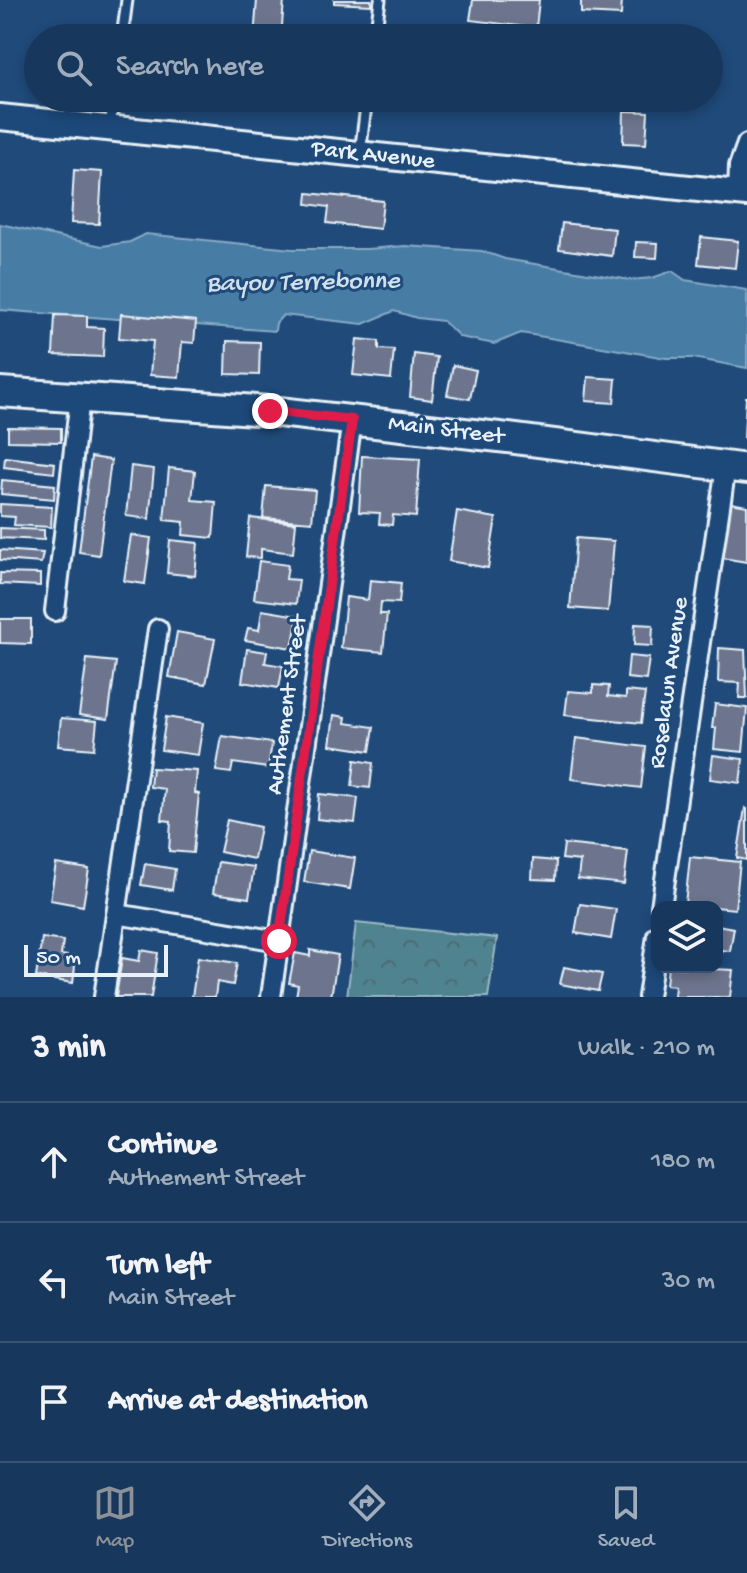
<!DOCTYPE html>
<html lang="en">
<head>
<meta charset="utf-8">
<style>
  body { margin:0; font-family:"Gochi Hand",sans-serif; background:#203f62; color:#f1f3f6 }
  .controls { position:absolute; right:24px; bottom:24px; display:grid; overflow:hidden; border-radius:16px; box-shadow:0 4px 12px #0003 }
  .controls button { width:72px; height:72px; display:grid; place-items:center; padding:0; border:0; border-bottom:2px solid #365272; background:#17385c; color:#f1f3f6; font:40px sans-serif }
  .scale { position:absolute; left:24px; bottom:20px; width:144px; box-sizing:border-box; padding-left:8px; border:4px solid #e8f1f8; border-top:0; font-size:22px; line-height:28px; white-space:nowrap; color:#e8f1f8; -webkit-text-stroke:6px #1f4a7a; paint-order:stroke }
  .stop { position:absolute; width:24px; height:24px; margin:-18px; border:6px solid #e11d48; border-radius:50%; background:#fff }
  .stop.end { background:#e11d48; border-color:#fff; box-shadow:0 2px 8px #0008 }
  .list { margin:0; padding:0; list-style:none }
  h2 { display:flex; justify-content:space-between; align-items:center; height:104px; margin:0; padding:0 32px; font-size:34px }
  h2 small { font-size:26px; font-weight:400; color:#9eacbb }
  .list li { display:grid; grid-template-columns:52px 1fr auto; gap:24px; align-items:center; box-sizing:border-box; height:120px; padding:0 32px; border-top:2px solid #365272 }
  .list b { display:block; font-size:30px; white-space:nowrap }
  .list p { margin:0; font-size:26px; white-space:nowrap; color:#9eacbb }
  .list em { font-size:26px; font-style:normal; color:#9eacbb }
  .icon { flex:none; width:44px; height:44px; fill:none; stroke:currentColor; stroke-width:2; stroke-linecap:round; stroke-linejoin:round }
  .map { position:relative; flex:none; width:747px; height:997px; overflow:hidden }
  .search { position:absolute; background:#17385c; box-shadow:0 4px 12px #0003; left:24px; right:24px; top:24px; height:88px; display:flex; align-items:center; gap:20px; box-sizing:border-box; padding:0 28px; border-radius:44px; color:#9eacbb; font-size:30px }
  .sheet { height:464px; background:#17385c }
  nav { display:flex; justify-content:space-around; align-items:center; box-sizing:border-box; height:112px; border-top:2px solid #365272; background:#17385c; font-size:22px; color:#9eacbb }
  nav a { display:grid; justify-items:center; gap:4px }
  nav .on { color:#8c9099 }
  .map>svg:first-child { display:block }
  .park { fill:url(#park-crowns); stroke:#9cbac4; stroke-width:2 }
  .water { fill:#477ca5; stroke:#87abc6; stroke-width:2 }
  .building { fill:#6d748e; stroke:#e8f1f8; stroke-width:2 }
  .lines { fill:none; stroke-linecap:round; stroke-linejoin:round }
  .service-casing { stroke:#e8f1f8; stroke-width:15 }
  .minor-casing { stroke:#e8f1f8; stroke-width:24 }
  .secondary-casing { stroke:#e8f1f8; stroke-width:30 }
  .primary-casing { stroke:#e8f1f8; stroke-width:34 }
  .service { stroke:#1f4a7a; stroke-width:9 }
  .minor { stroke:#1f4a7a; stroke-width:18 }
  .secondary { stroke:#1f4a7a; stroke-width:24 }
  .primary { stroke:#1f4a7a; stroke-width:28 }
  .route { stroke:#e11d48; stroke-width:10 }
  .labels { text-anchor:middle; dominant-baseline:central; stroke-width:6; stroke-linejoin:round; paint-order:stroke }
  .street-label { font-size:24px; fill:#e8f1f8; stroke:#1f4a7a }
  .water-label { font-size:26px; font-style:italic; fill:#d0dfec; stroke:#1f4a7a }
</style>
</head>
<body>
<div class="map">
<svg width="747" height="997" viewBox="0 0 747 997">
  <defs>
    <pattern id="park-crowns" width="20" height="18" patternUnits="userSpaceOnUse" patternTransform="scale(2)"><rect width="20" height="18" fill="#50838f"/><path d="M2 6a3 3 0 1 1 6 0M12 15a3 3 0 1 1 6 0" fill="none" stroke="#4c6b73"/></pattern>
  </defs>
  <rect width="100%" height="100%" fill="#1f4a7a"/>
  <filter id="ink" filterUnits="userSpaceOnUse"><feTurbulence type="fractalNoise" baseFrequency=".0125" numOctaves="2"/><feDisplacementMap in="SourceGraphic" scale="16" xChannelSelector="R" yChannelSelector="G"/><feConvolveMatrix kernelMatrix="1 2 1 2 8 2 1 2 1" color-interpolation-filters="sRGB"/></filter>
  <g filter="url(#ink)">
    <path class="park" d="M356,923L497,938L488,997H347Z"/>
    <path class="water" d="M0,224L102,246L130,242L146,234L292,249H367L405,246L482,251L505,259L630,280L652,278L672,271L685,280L747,290V368L693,358H666L521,333L494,344L460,337L443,321L417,318L394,311L363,324L283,315L276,323L275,331L0,310Z"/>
    <path class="building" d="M257,0H284L281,38H254Z
      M334,0H371V5L334,3Z
      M473,0H539L536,28L470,20Z
      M581,0H622L621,15L581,13Z
      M624,111L648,112L646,144L623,143Z
      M74,170L102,172L99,224L71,223Z
      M308,193L383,201L380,229L327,223L329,207L307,204Z
      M562,223L615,229L612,256L559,249Z
      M701,237L738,241L735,268L698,264Z
      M636,242L658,243L657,258L635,257Z
      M121,314L196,321L194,343L182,342L179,377L150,375L153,341L119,338Z
      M55,315L87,316V327L104,328L103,357L53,355Z
      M357,339L379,341V349L394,350L391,379L353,375Z
      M227,341L260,342L259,375L226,374Z
      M414,354L437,357L432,400L410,397Z
      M453,365L476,370L470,399L447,395Z
      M588,377L616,379L614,403L586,401Z
      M746,397H747V438H744Z
      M8,427L61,428V442L8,441Z
      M362,456L420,459L416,517L393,515L392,525L379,524L380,513L359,512Z
      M5,457L55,463L54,473L4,467Z
      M91,457L111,460L99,555L79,552Z
      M131,466L154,469L149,519L126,516Z
      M169,468L195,471L192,500L216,502L213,538L183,535L184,522L164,520Z
      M2,480L55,485L54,499L1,494Z
      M266,486L315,490L312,522L263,518Z
      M731,503L747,506V562L722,558Z
      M0,504L52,507L51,527L14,525L15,517L0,516Z
      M457,511L496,518L488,568L449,561Z
      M250,518L296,523L293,553L261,549V558L246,557Z
      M0,528L44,530V540L0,538Z
      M131,535L151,538L145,584L124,581Z
      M576,538L614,541L608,611L570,608Z
      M170,540L198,543L195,576L167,573Z
      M0,550L43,553L41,563L0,560Z
      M259,561L288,565L286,579L299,580L296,604L254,599Z
      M0,573L40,574V586L0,584Z
      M370,580L401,583L399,603L381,602L380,614H387L383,652L341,648L346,597L368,600Z
      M262,610L298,616L292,648L245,640L248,628L259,630Z
      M0,619H31V644L0,643Z
      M635,624L653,625L652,646L634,645Z
      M177,632L215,639L206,684L169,677Z
      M719,648L745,650L747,698H739L740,683L718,682Z
      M247,649L267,652L265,663L283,666L279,688L242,682Z
      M629,656L649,658L646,680L627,678Z
      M87,659L116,662L108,719L79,715Z
      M593,685L609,686L608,696L626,698V691L645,693L641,723L565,715L568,691L593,693Z
      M715,704L747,708L743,752L714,749L716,728H712Z
      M334,715L346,717L345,723L374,727L370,751L330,745Z
      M166,717L203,723L198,755L161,750Z
      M61,718L97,721L94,749L58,746Z
      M222,736L272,743L268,768L233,763L231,773L216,771Z
      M576,738L646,747L641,788L571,779Z
      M713,755L743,759L740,783L710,779Z
      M355,760L373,763L370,788L352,786Z
      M152,768L197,771L195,793L199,794L193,853L169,851L171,821L162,820L165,789L150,787Z
      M319,794L358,798L355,823L317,819Z
      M745,808L747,809V860L737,858Z
      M227,820L260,827L254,859L220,852Z
      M564,844L628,851L624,884L578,879L580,861L562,859Z
      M309,851L355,858L350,889L304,882Z
      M690,857L740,862L735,909L685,904Z
      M533,859L556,861L555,880L532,879Z
      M218,862L254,867L249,898L213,893Z
      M56,864L89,869L83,906L50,900Z
      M145,864L175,869L172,890L141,885Z
      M580,904L616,909L611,939L575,933Z
      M717,925L734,928L730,951L722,950L720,963L717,962Z
      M42,938L63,941L61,955L76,957L73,983L36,977Z
      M141,950L158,953L151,997H116L122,958L139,961Z
      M310,950L338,955L331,997H296L298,985L289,983L295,953L310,956Z
      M198,957L237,963L233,985L217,982L215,997H192Z
      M564,967L602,974L598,991L560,984Z
      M668,967L733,970L730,997H674L675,986L666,985Z"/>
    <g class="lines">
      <g class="service-casing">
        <path id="service" d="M122,38L127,0
          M375,38L380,0
          M110,125L114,98
          M360,154L367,98"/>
      </g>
      <g class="minor-casing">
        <path id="minor" d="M738,193L739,166L747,144
          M55,611L80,398
          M661,907L726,466
          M116,914L279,941
          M104,997L158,629
          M271,997L352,420
          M648,997L657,936"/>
      </g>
      <g class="secondary-casing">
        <path id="secondary" d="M0,117L747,194"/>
      </g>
      <g class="primary-casing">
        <path id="primary" d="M0,392L270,411L508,438L747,469"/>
      </g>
      <use href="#service" class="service"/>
      <use href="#minor" class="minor"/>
      <use href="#secondary" class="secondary"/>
      <use href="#primary" class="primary"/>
    </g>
  </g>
  <g class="lines" filter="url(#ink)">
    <path class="route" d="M270,411L352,420L279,941"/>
  </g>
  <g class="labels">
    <g class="street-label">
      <text transform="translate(373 156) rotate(6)">Park Avenue</text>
      <text transform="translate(446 431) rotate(7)">Main Street</text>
      <text transform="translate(670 683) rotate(-82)">Roselawn Avenue</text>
      <text transform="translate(288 705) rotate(-82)">Authement Street</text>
    </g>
    <g class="water-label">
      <text transform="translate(303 284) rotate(-1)">Bayou Terrebonne</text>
    </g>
  </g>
</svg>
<div class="controls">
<button><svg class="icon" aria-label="layers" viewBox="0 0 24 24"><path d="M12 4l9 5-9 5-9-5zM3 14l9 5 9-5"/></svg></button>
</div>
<div class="scale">50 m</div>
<div class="stop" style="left:279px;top:941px"></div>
<div class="stop end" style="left:270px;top:411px"></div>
<div class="search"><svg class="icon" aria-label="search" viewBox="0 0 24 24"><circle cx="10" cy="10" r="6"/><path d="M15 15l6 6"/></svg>Search here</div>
</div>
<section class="sheet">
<h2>3 min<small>Walk · 210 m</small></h2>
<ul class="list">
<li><svg class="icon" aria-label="ahead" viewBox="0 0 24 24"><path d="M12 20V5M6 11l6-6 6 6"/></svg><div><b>Continue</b><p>Authement Street</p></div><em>180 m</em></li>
<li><svg class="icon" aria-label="left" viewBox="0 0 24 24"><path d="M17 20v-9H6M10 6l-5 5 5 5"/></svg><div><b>Turn left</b><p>Main Street</p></div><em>30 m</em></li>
<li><svg class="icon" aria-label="arrive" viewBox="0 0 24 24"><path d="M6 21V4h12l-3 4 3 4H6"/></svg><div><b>Arrive at destination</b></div></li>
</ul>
</section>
<nav>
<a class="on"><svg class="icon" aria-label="map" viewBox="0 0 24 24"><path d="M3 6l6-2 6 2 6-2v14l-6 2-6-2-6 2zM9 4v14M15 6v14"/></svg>Map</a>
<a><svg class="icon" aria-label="directions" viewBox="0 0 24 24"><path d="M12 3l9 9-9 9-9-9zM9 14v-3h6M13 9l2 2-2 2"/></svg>Directions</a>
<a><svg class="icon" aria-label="saved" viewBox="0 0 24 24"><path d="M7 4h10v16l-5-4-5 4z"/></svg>Saved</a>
</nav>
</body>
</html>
